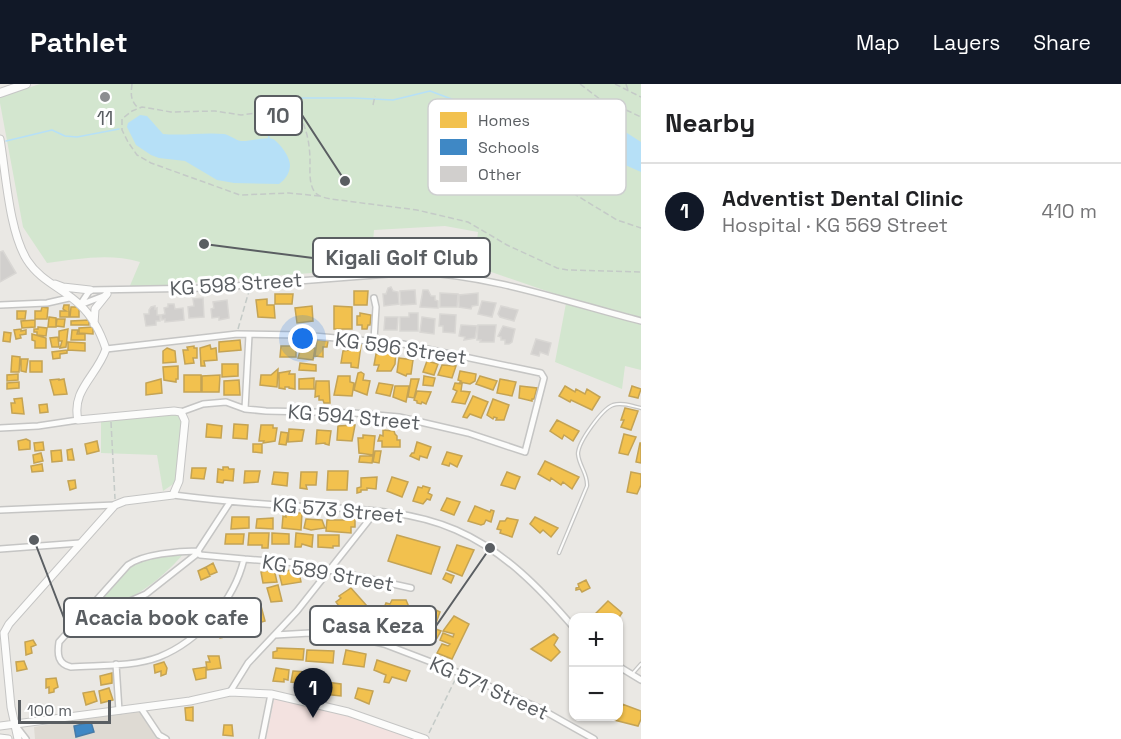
<!DOCTYPE html>
<html lang="en">
<head>
<meta charset="utf-8">
<style>
  body { margin:0; font-family:"Space Grotesk",sans-serif; background:#f6f6f6; color:#202124 }
  .controls { position:absolute; right:18px; bottom:18px; display:grid; overflow:hidden; border-radius:12px; box-shadow:0 2px 4px #0004 }
  .controls button { width:54px; height:54px; display:grid; place-items:center; padding:0; border:0; border-bottom:2px solid #e0e0e0; background:#fff; color:#202124; font:30px sans-serif }
  .scale { position:absolute; left:18px; bottom:15px; width:93px; box-sizing:border-box; padding-left:6px; border:3px solid #5a5e62; border-top:0; font-size:16px; line-height:21px; white-space:nowrap; color:#5a5e62; -webkit-text-stroke:4px #fff; paint-order:stroke }
  .you { position:absolute; left:303px; top:255px; width:21px; height:21px; margin:-15px; border:4px solid #fff; border-radius:50%; background:#1a73e8; box-shadow:0 0 0 9px #1a73e833 }
  .badge { display:grid; place-items:center; width:39px; height:39px; border-radius:50%; background:#111827; color:#fff; font-size:20px; font-weight:700 }
  .pin { position:absolute; translate:-50% -50px; filter:drop-shadow(0 2px 3px #0008) }
  .pin::after { content:''; position:absolute; top:32px; width:21px; height:18px; background:inherit; clip-path:polygon(0 0,100% 0,50% 100%) }
  .list { margin:0; padding:0; list-style:none }
  h2 { display:flex; justify-content:space-between; align-items:center; height:78px; margin:0; padding:0 24px; font-size:26px }
  h2 small { font-size:20px; font-weight:400; color:#757577 }
  .list li { display:grid; grid-template-columns:39px 1fr auto; gap:18px; align-items:center; box-sizing:border-box; height:96px; padding:0 24px; border-top:2px solid #e0e0e0 }
  .list b { display:block; font-size:22px; white-space:nowrap }
  .list p { margin:0; font-size:20px; white-space:nowrap; color:#757577 }
  .list em { font-size:20px; font-style:normal; color:#757577 }
  .map { position:relative; flex:none; width:641px; height:655px; overflow:hidden }
  header { display:flex; align-items:center; gap:36px; box-sizing:border-box; height:84px; padding:0 30px; background:#111827; color:#fff }
  header strong { font-size:28px }
  nav { display:flex; gap:33px; margin-inline-start:auto; font-size:21px }
  main { display:flex }
  aside { flex:1; background:#fff }
  .map>svg:first-child { display:block }
  .education { fill:#dedad3 }
  .medical { fill:#f3e2e0 }
  .green { fill:#d3e6cf }
  .water { fill:#b6e0f7 }
  .homes { fill:#f2c14e; stroke:#c4a354; stroke-width:1.5 }
  .schools { fill:#3f88c5; stroke:#477ba7; stroke-width:1.5 }
  .lines { fill:none; stroke-linecap:round; stroke-linejoin:round }
  .stream { stroke:#b6e0f7; stroke-width:1.5 }
  .building { fill:#d1cfcd; stroke:#d9d7d4; stroke-width:1.5 }
  .service-casing { stroke:#c5c5c4; stroke-width:4.5 }
  .minor-casing { stroke:#c5c5c4; stroke-width:8 }
  .tertiary-casing { stroke:#c5c5c4; stroke-width:9 }
  .secondary-casing { stroke:#c6c6c6; stroke-width:10 }
  .path { stroke:#c4cac7; stroke-width:1.5; stroke-dasharray:6 3; stroke-linecap:butt }
  .service { stroke:#fcfcfb; stroke-width:2 }
  .minor { stroke:#fcfcfb; stroke-width:5 }
  .tertiary { stroke:#fcfcfb; stroke-width:7 }
  .secondary { stroke:#fcfcfb; stroke-width:8 }
  .poi-dot { fill:#8c8e90; stroke:#fff; stroke-width:2 }
  .labels { text-anchor:middle; dominant-baseline:central; stroke-width:6; stroke-linejoin:round; paint-order:stroke }
  .poi-label { font-size:20px; fill:#5a5e62; stroke:#fff }
  .street-label { font-size:20px; fill:#5a5e62; stroke:#fff }
  .key { fill:#fff; stroke:#cecfd0; stroke-width:1.5 }
  .key-label { font-size:16px; fill:#5a5e62 }
  .leader { fill:none; stroke:#5a5e62; stroke-width:2 }
  .callout-dot { fill:#5a5e62; stroke:#fff; stroke-width:2 }
  .callout { fill:#fff; stroke:#5a5e62; stroke-width:2 }
  .callout-label { font-size:21px; text-anchor:middle; font-weight:bold; fill:#5a5e62 }
</style>
</head>
<body>
<header>
<strong>Pathlet</strong>
<nav><a>Map</a><a>Layers</a><a>Share</a></nav>
</header>
<main>
<div class="map">
<svg width="641" height="655" viewBox="0 0 641 655">
  <rect width="100%" height="100%" fill="#eae8e4"/>
  <path class="education" d="M140,625L158,655H35L34,643Z"/>
  <path class="medical" d="M274,615L339,629L414,653V655H266Z"/>
  <path class="green" d="M40,0H641V286L625,282L622,305L555,278L567,214L474,182L478,148L445,142L374,146L371,184L129,204L140,178C109,169 79,175 47,179L23,143L0,19V13Z
    M180,325L187,333L179,396L163,407L157,371L101,369V336H108L116,329Z
    M184,469C167,490 140,511 115,521C106,525 95,526 86,528L135,475Z"/>
  <path class="water" d="M527,22H574L586,26L604,40L627,49L641,58V88L623,80L587,58C582,60 578,62 573,62C556,64 512,54 507,35L510,31Z
    M140,31L147,32L163,50C184,52 204,48 224,50C230,51 235,56 241,57C249,58 267,52 273,55C280,59 290,73 290,81C290,89 285,96 279,100L234,99L217,96L185,77L159,74L151,71L136,61L127,43L128,39Z"/>
  <path class="homes" d="M354,207H368L367,221H354Z
    M275,210H293L292,220H275Z
    M267,215V221H274L275,234L258,233L256,216Z
    M64,221H69V233H60V227H66L63,225Z
    M312,222L313,237L297,239L295,224Z
    M334,222L352,223V245H334Z
    M42,223L48,224L47,235H35V227H41Z
    M71,223H79V233H70Z
    M17,227H26L25,235H17Z
    M360,229L371,231L370,241H368L367,245H362V241H357V232H360Z
    M49,233L56,234V243H48Z
    M57,235H65L64,243L56,242Z
    M35,236V243L22,244L21,237Z
    M89,236V241H71V237Z
    M38,243L47,244L46,252L37,251V248H34V245H38Z
    M93,243V250L79,249V244Z
    M21,245V247L26,246V250L20,251L21,254L16,255L14,246Z
    M68,245L66,263L60,264L62,257H59V247Z
    M72,246H78L77,250H85V256H71Z
    M4,248L11,249L10,258L3,257Z
    M32,250L46,254V264H35V257L32,256Z
    M58,253L59,263H52L50,254Z
    M240,256L241,266L219,268V258Z
    M317,256L328,257L327,263H323V273L315,272Z
    M68,258L85,259V267L68,266Z
    M210,261L211,265L216,264L217,276L204,277L205,282H201L200,264Z
    M349,261H361L358,284L351,283V279H341L343,267L349,266Z
    M194,262V264H197V274H193L194,279L185,280L183,266H188L187,263Z
    M281,262H296V273H280Z
    M305,262L307,264H315L313,276L298,274L301,263Z
    M167,264L175,267L176,278L163,279V267Z
    M385,264L396,265L395,280L391,287H377L379,281H374L376,270H384Z
    M67,266V269L60,270V274L53,275L52,268Z
    M12,272L20,273L19,288H11Z
    M399,274L413,276L411,290H407L406,292L397,288Z
    M21,275H28L26,288L21,287Z
    M30,277H42V288H30Z
    M427,277L438,280L434,291L423,288Z
    M300,279L316,281V287L299,286Z
    M222,280H238V292L222,293Z
    M442,281L456,282L452,294L438,291Z
    M178,282V295H176V298L164,296L163,283Z
    M278,285L277,303L260,301L261,291H271Z
    M290,287L289,290H295V305L289,304V303H285V305L279,304V289Z
    M460,287L476,290L475,297L470,300L460,298L461,297L458,296Z
    M361,288L364,290L363,296L370,297L367,311L354,306L358,289Z
    M18,290V296L7,297V291Z
    M184,291H201V308H184Z
    M220,291L219,308H202V292Z
    M338,292H350V298L354,299L352,312L334,311Z
    M424,292L435,294L433,302L423,301Z
    M480,292L497,297L493,306L476,300Z
    M314,294V305H299V295Z
    M59,295V296L64,295L67,310L54,311L50,296Z
    M161,295L162,309L146,311V299Z
    M411,295H419L414,314L408,313Z
    M500,295L516,298L512,312L497,309Z
    M239,296L240,311H224V297Z
    M316,297H329L330,319H324L323,316H319V312L315,313Z
    M19,298V304L7,305V299Z
    M379,299L393,301L390,312L376,309Z
    M455,299L462,300L461,307L470,308L465,320L452,318L457,307L453,305Z
    M395,302H409L406,318L393,313Z
    M520,302L537,304L534,315H532V317L519,314Z
    M565,302L575,308L576,305L585,310L587,305L600,313L592,326L571,316L570,318L559,312Z
    M632,302L641,305L638,314L629,312Z
    M417,307L431,308L426,320L422,318L421,320L417,319V317L414,316Z
    M473,312L488,318L481,334L470,330L467,334L463,333Z
    M22,314L24,330L12,329L11,319H15L14,315Z
    M493,315L509,321L504,336H496L497,334L494,333L493,335L487,331Z
    M47,320L48,328L40,329L39,321Z
    M625,324L638,327L631,346L621,343L624,336H621Z
    M557,336L579,347L573,357L564,351L562,355L550,347Z
    M207,340L222,342L221,354L206,353Z
    M234,340L248,341L247,355L233,354Z
    M261,341H273V344H277L275,357L263,359L264,357H259Z
    M355,341L352,357L337,356L338,342Z
    M289,345L304,346L302,357L288,358Z
    M317,346L331,347L329,361L325,360V359L316,360Z
    M383,346L394,347L395,350L397,352V356H400V363H382V357H378L380,351L383,352Z
    M281,348L288,349L286,361L279,360Z
    M624,350L636,353L628,371L619,369Z
    M363,351L375,352L373,371L359,369L358,354H363Z
    M26,355L30,357V365L19,366L18,357Z
    M97,357L99,367L87,370L85,360Z
    M43,358L44,366L35,367L34,359Z
    M417,358L431,363L427,374L420,372L419,376L410,372L412,369H414Z
    M640,359H641V379L636,378Z
    M253,360H262V369L253,368Z
    M72,365L74,376H68L67,366Z
    M61,366L62,377L52,378L51,367Z
    M375,367H381L379,379L373,378Z
    M447,368L462,372L457,383L450,379L449,382L442,380Z
    M41,369L43,377L34,379L33,371Z
    M360,372H373L372,379L359,378Z
    M545,377L579,393L572,405L563,398L561,401L551,394L550,397L538,390Z
    M42,380L43,387L32,388L31,382Z
    M223,383H228L229,385H234L233,397L224,396L223,399L217,398L218,385L223,386Z
    M192,384H206L204,395L191,394Z
    M245,387H260L258,398L244,399Z
    M328,387H348L347,406H327Z
    M274,388L288,389L287,402L272,400Z
    M301,388H317L316,401H306L307,405L300,404Z
    M507,388L520,393L515,405L501,401Z
    M631,388L641,390V401L637,410L627,408Z
    M377,393L376,405L367,404V406H361V408L357,409V404L361,403V394Z
    M392,393L408,398L402,413L387,407Z
    M75,396L76,404L70,406L68,397Z
    M423,402L430,404L428,409L432,411L430,416L427,415L423,420L413,417L418,403L422,404Z
    M447,414L460,418L454,431L441,426Z
    M475,422L490,428L491,426L494,427L491,438L486,436L484,440L481,441L468,437Z
    M286,429H302L301,446L282,444L283,432L286,433Z
    M232,433H249V444L231,445Z
    M535,433L558,444L551,453L543,446L540,449L530,440Z
    M273,434V445L256,444L257,435Z
    M346,434L355,435V443H351V449L326,447L327,436H345Z
    M507,434L518,436L512,453L500,449L501,446L497,445L500,437H505Z
    M306,435L322,436L325,444L311,446L304,444Z
    M249,449H269L268,464H262V461H248Z
    M272,449L289,450V460H272Z
    M296,449L313,451L312,463L302,460L301,463H295Z
    M226,450H244L243,460H225Z
    M318,451H339V462H333V464L318,463Z
    M397,451L440,463L431,490L388,477Z
    M457,461L474,466L462,492L447,486Z
    M213,479L217,488L210,491L206,483Z
    M206,483L210,492L201,496L198,487Z
    M298,484L301,498L282,501L279,489Z
    M274,485L277,498L263,499L261,488Z
    M446,489L454,492L451,499L443,495Z
    M586,496L590,504L582,508L580,505L576,506V504L579,503L578,500Z
    M278,501L282,517L271,518L267,504Z
    M351,504L367,522L385,525L384,529L390,531L386,544L381,542L379,547L366,543L368,539L352,532L350,527L345,531L336,518L341,514L339,512Z
    M392,516H406L409,523L407,531L403,533L389,529L390,526L384,524L386,519L390,520Z
    M608,517L622,529L618,535L596,529Z
    M261,522L265,537L255,540L251,525Z
    M431,524L440,528L435,542L413,534L415,528L420,529L421,525L426,528Z
    M454,532L469,540L452,575L437,569L442,560L448,562L450,560L440,556L443,549L453,553L454,550L443,547Z
    M226,537L231,552L220,554L216,540Z
    M433,544L441,547L437,554L430,551Z
    M554,550L558,554L554,561L560,568L551,577L531,565Z
    M33,556L36,561L31,563L32,569L26,571L25,558Z
    M277,564L304,565L303,576L273,574V568L277,567Z
    M307,566L334,567L333,579L306,577Z
    M346,566L366,570L364,583L343,580Z
    M208,572H219L221,584L207,586L206,578H210Z
    M377,576L410,587L406,597L392,593L389,599L384,598L386,591L374,586Z
    M24,577L27,585L17,587L16,578Z
    M164,578L167,584L166,590L161,592V587L155,589L154,581Z
    M206,583V594L196,596L193,585Z
    M276,584L289,586L288,596L284,595V598L273,597Z
    M293,587L307,588L306,600L291,598Z
    M112,589V599L101,601L100,592Z
    M308,590L322,592L320,602L306,600Z
    M56,594L58,603L54,605V608L49,609V603L46,604V595Z
    M326,598L341,600V612L323,610Z
    M109,604L113,616L101,619L99,607Z
    M358,604L373,607L369,620L355,614Z
    M94,607L97,617L86,621L83,609Z
    M622,620L641,627V635L638,642L614,636L616,632H618Z
    M193,623V637L186,636L185,624Z
    M224,641H232L233,652L223,651Z"/>
  <path class="schools" d="M91,638L94,648L76,653L74,642Z"/>
  <g class="lines">
    <path class="stream" d="M269,55L266,32L272,22L284,17L303,14H353L393,16L430,7L473,23L508,33
      M6,57L52,46L65,52L77,53L119,45"/>
  </g>
  <path class="building" d="M3,167L16,189L0,198V168Z
    M391,203L393,207L398,208L399,220L384,222L383,210H386L388,204Z
    M415,206L416,220L401,221L400,207Z
    M423,206H428L431,212H435V216L438,217V224L420,223Z
    M440,209L458,210L457,223H440Z
    M478,209V221L472,222L471,225L459,223V211Z
    M203,214L204,233L189,234L188,223L194,222L193,215Z
    M227,216L229,234L219,236V233L212,234L211,225L214,224L213,218Z
    M482,217L496,219L492,233L478,230Z
    M168,220H174L175,225L183,224L184,236L165,238V235L162,236L161,231L165,230L164,224L168,223Z
    M155,222V225L157,224V231H160V237H156V241L146,242L144,230H149V226L151,223Z
    M501,222L518,226L514,237L500,233L498,230Z
    M409,229H418V247H400V233H409Z
    M440,230L456,231L455,249L443,248V242H439Z
    M385,233H398L397,246H384Z
    M422,233L435,235L434,250L420,248Z
    M461,241L477,242L475,254L464,256L465,253L459,252Z
    M478,241H496L494,258H480L481,256H477Z
    M503,242L515,245L512,258L509,260H505V256H501V253L498,252Z
    M536,255L551,259L548,271L540,268L539,272L531,270Z"/>
  <g class="lines">
    <g class="service-casing">
      <path id="service" d="M559,469L587,402C588,390 579,382 578,370C578,358 602,325 613,321C622,318 632,322 641,324
        M633,589L641,580"/>
    </g>
    <g class="minor-casing">
      <path id="minor" d="M0,221L47,219L69,214
        M80,221L90,206L209,204L414,188C491,191 567,218 641,237
        M80,221L106,211
        M374,256L376,223L374,214
        M106,265L237,250L302,251L403,260L541,289L544,294L525,368L468,349L399,333L354,329L266,327L245,325L226,318L203,320L181,328
        M245,325L249,251
        M0,344L38,342L78,336
        M173,411C213,416 254,420 295,422C348,425 406,424 456,446C504,467 540,504 574,544
        M0,426L115,421
        M0,465L80,459
        M198,467C179,467 143,470 128,481L59,558C57,571 58,580 71,583C99,581 133,583 159,573C199,557 234,517 244,475L200,471L198,467L230,418
        M244,475L297,479L411,504
        M76,541L146,510L198,469
        M275,551L310,549L341,550L384,560L452,586L539,624L594,655
        M116,580L119,627
        M618,582L641,596
        M230,608L248,579L297,527L376,427
        M141,624L159,651L166,655
        M16,642L26,655
        M262,655L271,610"/>
    </g>
    <g class="tertiary-casing">
      <path id="tertiary" d="M0,55C6,90 9,147 27,176C41,198 63,204 80,221C92,232 101,250 106,265C97,292 71,306 78,336L174,327L181,328L185,337L179,397L173,411L125,417L115,421L9,540L4,549L11,623L18,655
        M55,200L63,203L90,206
        M94,240L95,225L107,210
        M0,642L190,617L230,608L271,610L348,628L425,655
        M0,654L8,655"/>
    </g>
    <g class="secondary-casing">
      <path id="secondary" d="M0,9L26,0"/>
    </g>
    <path class="path" d="M132,0C131,10 130,15 137,23
      M580,0L609,22L624,25L641,33
      M615,0L641,13
      M626,0L628,6
      M373,21L375,12
      M547,101L571,108L617,136L641,144
      M320,112L289,109L240,111L151,79L137,71L128,58L122,46V35L132,27L142,23L171,28L215,27L241,31L263,28H296C307,41 310,61 310,78C310,87 309,99 314,107C317,112 325,114 331,115L417,126L468,138L507,161L557,184L568,186L641,188
      M238,245L249,207
      M111,338L115,415
      M429,649L456,594"/>
    <use href="#service" class="service"/>
    <use href="#minor" class="minor"/>
    <use href="#tertiary" class="tertiary"/>
    <use href="#secondary" class="secondary"/>
  </g>
  <circle class="poi-dot" cx="105" cy="13" r="6"/>
  <g class="labels">
    <g class="poi-label">
      <text x="105" y="34">11</text>
    </g>
    <g class="street-label">
      <text transform="translate(236 200) rotate(-4)">KG 598 Street</text>
      <text transform="translate(401 264) rotate(8)">KG 596 Street</text>
      <text transform="translate(354 333) rotate(5)">KG 594 Street</text>
      <text transform="translate(338 426) rotate(5)">KG 573 Street</text>
      <text transform="translate(328 489) rotate(10)">KG 589 Street</text>
      <text transform="translate(489 604) rotate(24)">KG 571 Street</text>
    </g>
  </g>
  <rect x="428" y="15" width="198" height="96" rx="9" class="key"/>
  <rect x="440" y="28" width="27" height="16" fill="#f2c14e"/>
  <rect x="440" y="55" width="27" height="16" fill="#3f88c5"/>
  <rect x="440" y="82" width="27" height="16" fill="#d1cfcd"/>
  <g class="key-label">
    <text x="478" y="42">Homes</text>
    <text x="478" y="69">Schools</text>
    <text x="478" y="96">Other</text>
  </g>
  <path class="leader" d="M345 97L302 31M204 160L313 174M34 456L64 534M490 464L436 542"/>
  <g class="callout-dot">
    <circle cx="345" cy="97" r="6"/>
    <circle cx="204" cy="160" r="6"/>
    <circle cx="34" cy="456" r="6"/>
    <circle cx="490" cy="464" r="6"/>
  </g>
  <g class="callout">
    <rect x="255" y="12" width="47" height="39" rx="6"/>
    <rect x="313" y="154" width="177" height="39" rx="6"/>
    <rect x="64" y="514" width="197" height="39" rx="6"/>
    <rect x="310" y="522" width="126" height="39" rx="6"/>
  </g>
  <g class="callout-label">
    <text x="278" y="39">10</text>
    <text x="402" y="181">Kigali Golf Club</text>
    <text x="162" y="541">Acacia book cafe</text>
    <text x="373" y="549">Casa Keza</text>
  </g>
</svg>
<div class="controls">
<button>+</button>
<button>−</button>
</div>
<div class="scale">100 m</div>
<div class="you"></div>
<div class="pin badge" style="left:313px;top:634px">1</div>
</div>
<aside>
<h2>Nearby<small></small></h2>
<ul class="list">
<li><span class="badge">1</span><div><b>Adventist Dental Clinic</b><p>Hospital · KG 569 Street</p></div><em>410 m</em></li>
</ul>
</aside>
</main>
</body>
</html>
